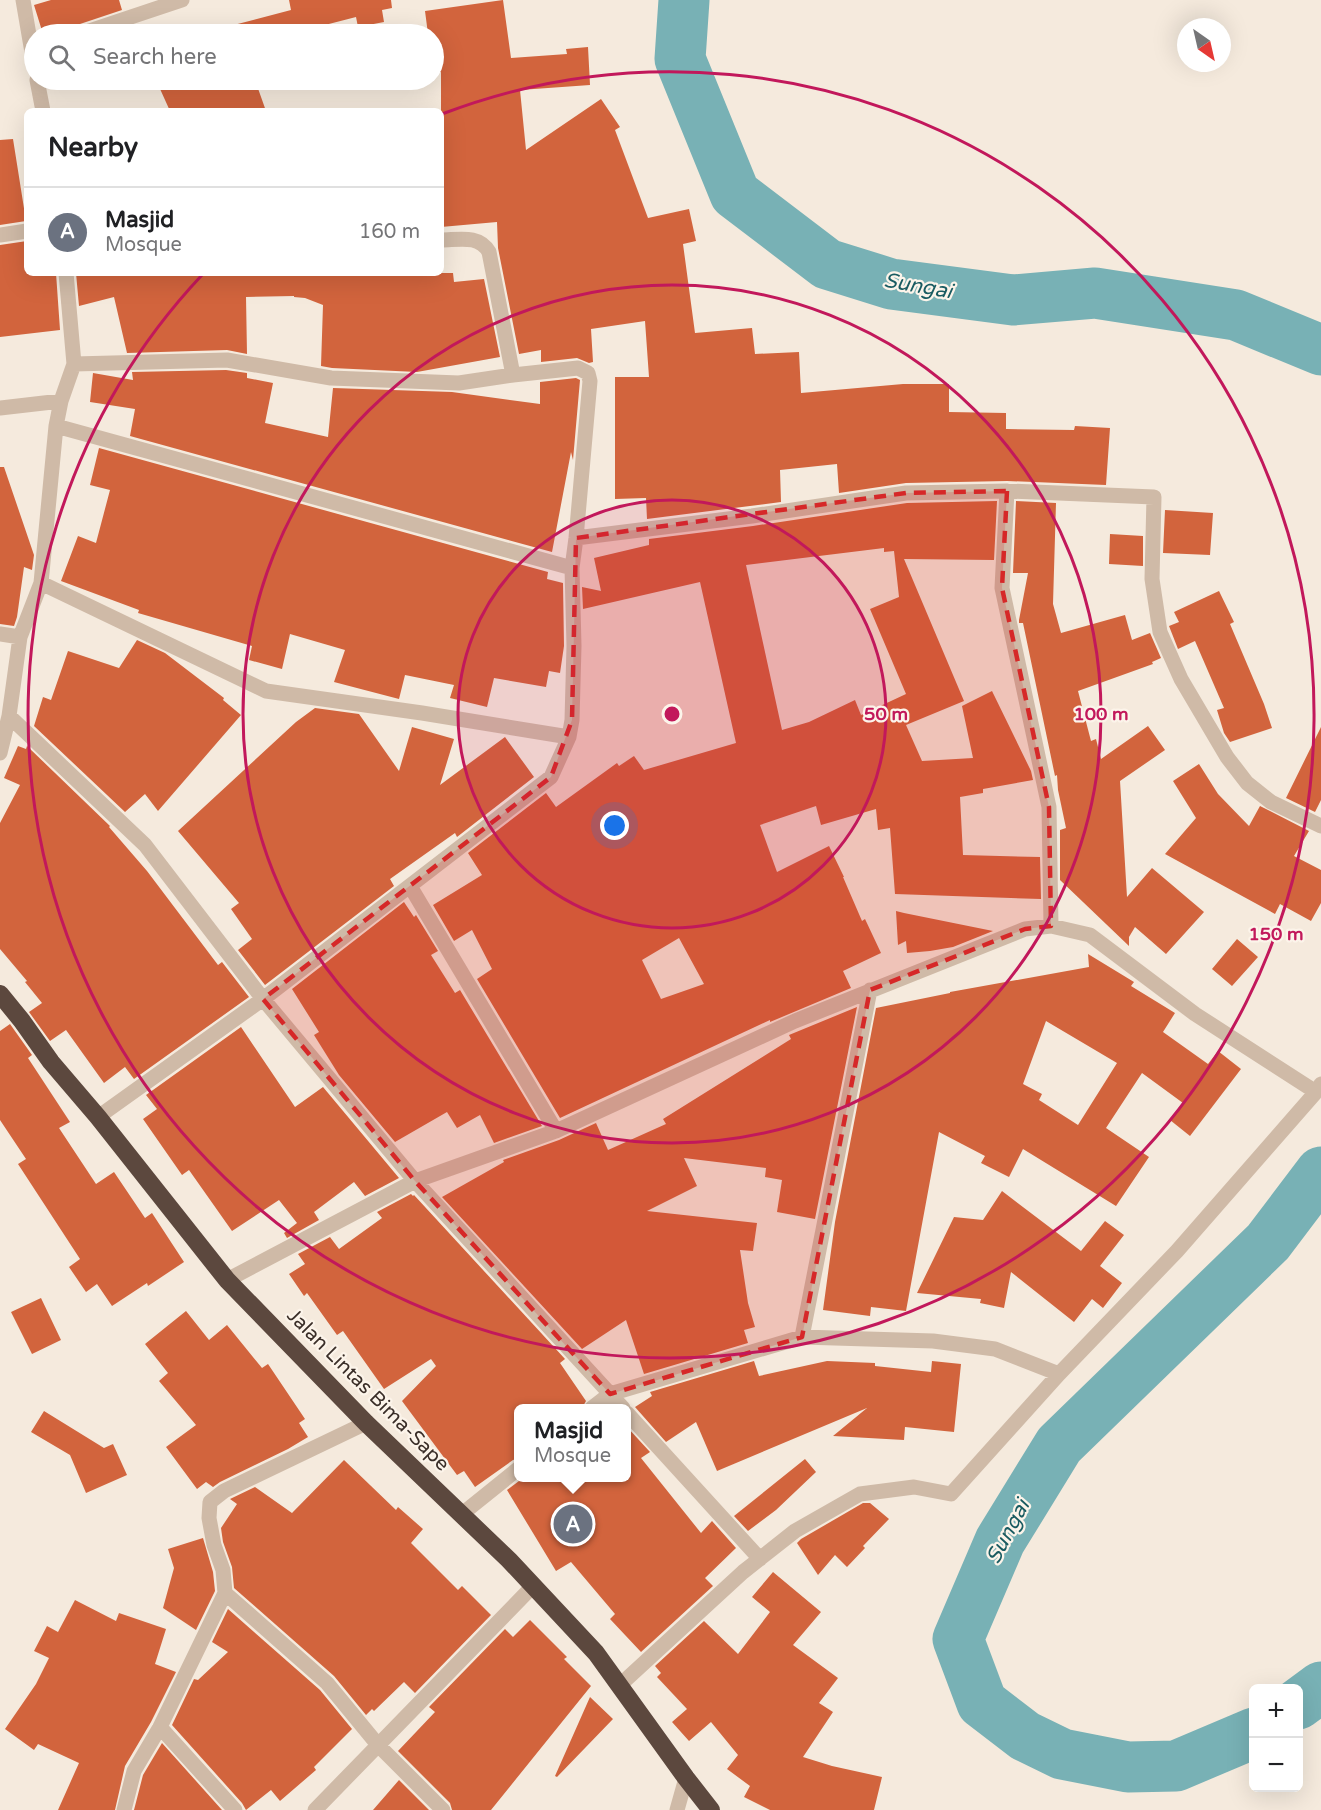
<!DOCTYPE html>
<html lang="en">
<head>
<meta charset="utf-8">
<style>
  body { margin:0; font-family:"Varela Round",sans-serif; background:#f6f6f6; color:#202124 }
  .controls { position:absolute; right:18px; bottom:18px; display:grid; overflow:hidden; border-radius:9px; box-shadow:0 6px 24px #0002 }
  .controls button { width:54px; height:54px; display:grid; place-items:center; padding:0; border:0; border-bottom:2px solid #e0e0e0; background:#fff; color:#202124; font:30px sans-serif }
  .compass { position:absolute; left:1177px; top:18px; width:54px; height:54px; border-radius:50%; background:#fff; box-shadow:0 6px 24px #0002; rotate:146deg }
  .you { position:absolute; left:615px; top:826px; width:21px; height:21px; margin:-15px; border:4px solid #fff; border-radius:50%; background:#1a73e8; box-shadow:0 0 0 9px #1a73e833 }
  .badge { display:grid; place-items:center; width:39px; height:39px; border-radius:50%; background:#ea580c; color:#fff; font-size:20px; font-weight:700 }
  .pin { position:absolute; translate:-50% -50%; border:3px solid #fff; box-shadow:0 2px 6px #0006 }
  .popup { position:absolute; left:514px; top:1404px; width:117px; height:78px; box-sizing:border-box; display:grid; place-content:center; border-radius:9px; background:#fff; filter:drop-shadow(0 2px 4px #0005); font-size:20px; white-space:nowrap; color:#757577 }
  .popup b { font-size:22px; color:#202124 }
  .popup::after { content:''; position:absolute; left:50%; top:100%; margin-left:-12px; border:12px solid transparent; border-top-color:#fff }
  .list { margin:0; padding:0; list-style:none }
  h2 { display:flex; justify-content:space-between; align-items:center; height:78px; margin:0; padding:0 24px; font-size:26px }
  h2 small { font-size:20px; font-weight:400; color:#757577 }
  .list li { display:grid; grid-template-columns:39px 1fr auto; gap:18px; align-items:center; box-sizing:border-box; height:90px; padding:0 24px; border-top:2px solid #e0e0e0 }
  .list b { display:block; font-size:22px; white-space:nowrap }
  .list p { margin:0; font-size:20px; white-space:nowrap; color:#757577 }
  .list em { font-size:20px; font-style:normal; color:#757577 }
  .icon { flex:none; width:33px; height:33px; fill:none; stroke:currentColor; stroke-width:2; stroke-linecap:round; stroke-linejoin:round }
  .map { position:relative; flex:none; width:1321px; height:1810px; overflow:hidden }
  .search { position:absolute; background:#fff; box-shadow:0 6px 24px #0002; left:24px; top:24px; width:420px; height:66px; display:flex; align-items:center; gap:15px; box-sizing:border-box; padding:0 21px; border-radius:33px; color:#757577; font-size:22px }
  .panel { position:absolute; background:#fff; box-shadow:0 6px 24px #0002; left:24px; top:108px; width:420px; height:168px; border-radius:9px }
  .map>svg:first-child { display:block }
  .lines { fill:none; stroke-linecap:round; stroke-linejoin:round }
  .river { stroke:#78b1b5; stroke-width:51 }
  .building { fill:#d2643d; fill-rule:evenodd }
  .minor { stroke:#cfbaa7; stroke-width:15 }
  .highway { stroke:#5c483e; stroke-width:18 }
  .marked { fill:#d62828; fill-opacity:0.2; stroke:#d62828; stroke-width:4.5; stroke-dasharray:12 8; stroke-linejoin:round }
  .ring { fill:none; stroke:#c2185b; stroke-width:3 }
  .labels { text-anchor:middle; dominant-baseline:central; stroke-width:4.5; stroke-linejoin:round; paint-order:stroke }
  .street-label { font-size:20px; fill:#3a2e28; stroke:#fcf4ea }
  .water-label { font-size:21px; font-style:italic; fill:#195b61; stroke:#fcf4ea }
  .centre { fill:#c2185b; stroke:#fcf4ea; stroke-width:3 }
  .ring-label { font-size:18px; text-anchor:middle; font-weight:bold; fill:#c2185b; stroke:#fcf4ea; stroke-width:4.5; stroke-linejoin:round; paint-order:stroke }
</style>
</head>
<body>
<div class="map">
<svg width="1321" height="1810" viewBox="0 0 1321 1810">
  <rect width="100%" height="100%" fill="#f5eadd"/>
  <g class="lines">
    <path class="river" d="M684,0L680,59L735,194L827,264L891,284L1013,300L1095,293L1236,315L1321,350
      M1298,1704L1321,1687
      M1254,1733L1176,1766L1128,1767L1062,1754L1025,1736L982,1703L958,1639L1000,1541L1059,1445L1268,1242L1321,1172"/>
  </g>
  <path class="building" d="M51,0H119L122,10L77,25L72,28L71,34H43L34,5Z
    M289,0H391L392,8L382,10L384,22L358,27L356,17L290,34H227L226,27L291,10Z
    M503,0L511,58L567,54L566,49L588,47L590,85L520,90L526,150L601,99L620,127L615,130L648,218L689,209L696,241L683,244L695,333L752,328L755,354L799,352L801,393L903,384H949V412L1006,413V429L1074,430L1075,426L1110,428L1106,485L1007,481L906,483L839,493L837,464L780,470L781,502L647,519L646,498L615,499V377H649L645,321L591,329L593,362L589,363L577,358L541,362V350L519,354L498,248L497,222L441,227V72L434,73V34H428L425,11Z
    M156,80H255L266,111H170Z
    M13,139L26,221L0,225V140Z
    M27,241V273H56L60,330L0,337V245Z
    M76,273H453L454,282L484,279L500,357L417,372L332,368L321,366L323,305L305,298L294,297V296L246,297L247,354L227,350L127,353L114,297L79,306Z
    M226,370L247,373V378L273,383L265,423L328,437L333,388L452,392L540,404V382L576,378L580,380L573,460L571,452L552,552L130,436L135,409L90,402L93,373L133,380L132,372Z
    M99,448L548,572L547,579L563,583L564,646L560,673L549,671L546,687L494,678L487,707L450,698L454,685L405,675L399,699L334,682L345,650L290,634L282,669L249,660L252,646L138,613L139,610L61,581L78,536L96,543L110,490L90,485Z
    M0,467H4L34,555L32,570L24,567L17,617L14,626L0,624Z
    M997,501L994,560L904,559L964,701L906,725L922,761L973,758L962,706L992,691L1031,771L1033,780L983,789V793L960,797L963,855L1040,857L1041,899L895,894L890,828L878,830L876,809L821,825L816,806L760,825L777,872L829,846L844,877H843L862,921L865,919L881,953L843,971L851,988L770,1022V1020L560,1118L477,979L492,969L472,930L454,941L433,905L482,875L468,853L546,793L556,807L617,763L619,766L634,756L644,770L736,743L700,582L583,609L582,587L601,591L594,558L649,545V539L753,526L907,503ZM884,548V552L894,551L899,597L870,609L906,694L861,715L855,700L809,722L782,730L746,565ZM679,938L704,984L661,999L642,960Z
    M1016,501L1056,503L1053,604L1061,633L1125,615L1132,640L1150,633L1161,658L1152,662L1153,664L1078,691L1091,741L1096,739L1101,759L1148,726L1165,750L1120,781L1127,897L1152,868L1204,912L1166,954L1135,927L1129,937V946L1060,880V830L1066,828L1058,790L1057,775L1055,776L1023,623H1019V620L1028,573H1013Z
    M1165,510L1213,513L1210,555L1163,553Z
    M1110,534L1143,536V566L1109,564Z
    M1219,591L1234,622L1230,624L1264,704L1272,728L1230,742L1224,733L1217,710L1224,708L1195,641L1178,649L1169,626L1179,622L1174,612Z
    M137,640L165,653L224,698L223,700L241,715L158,811L145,794L125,812L34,726L43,697L51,700L68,651L119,668Z
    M315,708L359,714L399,771L412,727L454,739L440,785L505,737L534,777L457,837L455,833L390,879L394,886L265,985L238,950L252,939L231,909L239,903L178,831L296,722Z
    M1321,727V800L1315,812L1286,798Z
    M18,746L26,749L27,746L110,826L109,827L147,871L218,965L222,962L249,997L134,1079L125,1067L104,1083L66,1030L50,1041L29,1012L42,1003L25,982L27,981L0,949V823L20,785L4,778Z
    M1199,764L1218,794L1249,826L1260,806L1309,831L1294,856L1321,870V903L1311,921L1280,904L1275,914L1165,854L1196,818L1173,781Z
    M404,902L414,917L416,915L438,951L431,955L455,993L460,990L542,1126L494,1143L480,1115L457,1128L447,1112L395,1142L339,1075L314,1035L319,1032L292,989Z
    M896,911L904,913L993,931L953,947L930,951L907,953L906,941L898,945Z
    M1237,939L1258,957L1232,986L1212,969Z
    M1088,954L1134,982L1131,986L1175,1013L1163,1032L1208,1064L1218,1051L1241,1069L1190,1136L1170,1120L1183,1103L1142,1073L1106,1128L1149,1157L1116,1206L1023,1149L1009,1177L981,1163L985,1156L939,1132L906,1311L871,1307L870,1316L823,1310L835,1222L876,1008L950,993V992L1089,967ZM1046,1021L1117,1063L1078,1125L1039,1100L1042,1094L1023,1084Z
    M857,1007L815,1219L777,1212L782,1180L765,1177L766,1168L684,1158L697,1186L647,1211L757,1223L753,1251L740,1250L748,1303L755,1327L744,1330L748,1343L644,1374L626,1320L582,1349L442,1197L504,1162L503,1160L559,1140L596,1123L608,1150L666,1124L663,1119L791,1039L789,1035Z
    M10,1024L32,1055L28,1058L70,1122L59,1128L96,1184L114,1172L145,1218L152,1213L184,1262L148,1286L147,1283L112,1306L97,1284L86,1292L69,1267L80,1259L18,1164L26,1159L0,1120V1031Z
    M241,1027L295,1107L323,1087L399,1178L365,1196L354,1182L314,1212L319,1220L287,1238L284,1233L297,1223L279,1200L232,1231L189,1170L182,1175L143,1119L157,1109L146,1095Z
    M1002,1191L1081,1251L1105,1221L1124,1235L1100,1266L1122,1283L1103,1308L1092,1299L1074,1322L1011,1272L1004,1308L980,1303L981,1299L917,1293L954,1217L983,1220Z
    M411,1194L413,1196L414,1195L565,1359L560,1363L586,1401L582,1408H519V1458L513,1460L475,1487L464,1471L457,1475L402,1401L436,1366L431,1359L384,1389L343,1331L337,1335L307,1293L304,1296L289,1274L305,1264L298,1254L330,1237L339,1249L382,1218L377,1212Z
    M41,1298L61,1340L32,1354L11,1312Z
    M186,1311L209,1340L227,1325L262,1368L268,1364L305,1419L299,1423L308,1437L288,1449L220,1482L213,1487L206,1482L197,1489L166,1447L196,1425L159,1381L168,1373L145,1344Z
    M754,1361L759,1376L827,1361L875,1363V1366L931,1372L932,1361L961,1364L954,1432L905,1427L904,1440L833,1436L867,1408L717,1471L696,1422L666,1442L635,1407L652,1396L650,1392Z
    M44,1411L104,1448L113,1444L127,1475L86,1493L70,1455L31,1432Z
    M627,1427L650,1452L641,1458L701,1533L712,1521L736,1548L705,1578L713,1586L641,1652L610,1619L615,1614L571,1562L556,1571L507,1490L523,1478H627Z
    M805,1459L816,1472L776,1510L748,1531L734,1516Z
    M344,1460L396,1510L398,1507L423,1529L411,1543L458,1590L462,1586L491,1615L415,1693L404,1682L374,1711L372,1709L366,1715L334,1676L234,1588L232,1567L223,1542L221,1528L237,1504L230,1499L255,1487L292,1513Z
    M863,1503H870L889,1519L863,1546L865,1548L847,1567L835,1555L818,1575L797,1543L801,1539Z
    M203,1538L213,1572L215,1591L196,1630L163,1608L174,1568L168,1549Z
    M773,1572L821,1612L793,1645L838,1678L819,1703L833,1712L803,1757L832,1766L882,1777L874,1810H770L744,1797L750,1786L727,1769L738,1755L711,1722L689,1741L672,1722L687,1709L657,1677L661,1673L655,1666L704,1621L738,1654L770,1612L752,1597Z
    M75,1600L116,1621L119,1613L166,1629L155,1664L176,1672L151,1722L125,1766L115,1810H58L79,1763L38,1744L34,1750L5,1729L36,1684L49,1658L34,1651L47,1626L58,1632Z
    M228,1609L320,1690L352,1729L314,1767L316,1770L280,1801L271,1790L246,1810L242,1803L172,1725L194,1679L198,1680L228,1652L212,1642Z
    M530,1620L567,1657L564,1659L591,1686L491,1810H452L450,1803L398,1751L435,1712L429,1707L505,1629L513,1637Z
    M590,1697L613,1719L557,1777L555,1776Z
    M162,1743L222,1810H134L143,1775Z
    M399,1780L429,1810H373Z"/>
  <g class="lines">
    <path class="minor" d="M23,0L34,64
      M80,34L182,0
      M37,80L43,111
      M0,235L27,231
      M441,240C458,240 479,234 489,252L513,375
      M66,273L74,364
      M61,401L74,364L227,360L331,378L459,383L513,375L578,368L588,373L590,381L576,538L572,568L574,646L572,720L569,737L551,777L263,999L98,1117
      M0,408L61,401L56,426L41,583L20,637L9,716L0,753
      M56,426L572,568
      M1007,491L1002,588L1049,807L1051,926
      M576,538L752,516L906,493L1007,491L1154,497L1152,579L1160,632L1181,679L1227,757L1247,783L1271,802L1321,826
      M41,583L266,691L422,713L569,737
      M0,634L20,637
      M9,716L145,845L263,999L415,1181L623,1408
      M410,886L556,1131
      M227,1280L415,1181L556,1131L795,1021L1025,929L1051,926L1090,935L1195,1014L1316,1092
      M802,1337L870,990
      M592,1408L610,1394L802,1337L933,1341L995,1349L1059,1374
      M627,1413L760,1559
      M462,1514L519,1468
      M225,1593L327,1683L378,1745L443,1810
      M620,1685L743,1572L795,1531L860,1494L914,1487L951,1494L1059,1374L1177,1251L1316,1092L1321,1084
      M160,1727L235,1810
      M124,1810L134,1771L160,1727L225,1593L223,1570L214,1545L209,1518L210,1502L224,1491L366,1423
      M315,1810L533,1586
      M677,1810L686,1778"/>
    <path class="highway" d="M0,994L22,1021L51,1062L98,1117L227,1280L366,1423L509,1560L596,1653L686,1778L711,1810"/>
  </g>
  <path class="marked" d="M1007,491L1002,588L1049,807L1051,926L1025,929L870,990L802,1337L610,1394L415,1181L263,999L551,777L572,720L576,538L906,493Z"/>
  <circle cx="672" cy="714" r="214" fill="#c2185b" fill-opacity=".12"/>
  <g class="ring">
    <circle cx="672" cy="714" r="214"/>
    <circle cx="672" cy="714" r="429"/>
    <path d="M442 114A643 643 0 1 1 202 275"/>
  </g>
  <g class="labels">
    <g class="street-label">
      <text transform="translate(368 1390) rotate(45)">Jalan Lintas Bima-Sape</text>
    </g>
    <g class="water-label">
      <text transform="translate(918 286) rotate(10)">Sungai</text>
      <text transform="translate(1008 1532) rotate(-62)">Sungai</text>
    </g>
  </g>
  <circle cx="672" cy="714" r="9" class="centre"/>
  <g class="ring-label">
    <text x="886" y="720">50 m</text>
    <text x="1101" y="720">100 m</text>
    <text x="1276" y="940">150 m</text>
  </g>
</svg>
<div class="controls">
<button>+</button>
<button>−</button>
</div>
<svg class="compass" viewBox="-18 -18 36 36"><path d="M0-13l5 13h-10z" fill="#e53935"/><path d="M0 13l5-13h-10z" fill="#757577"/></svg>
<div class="you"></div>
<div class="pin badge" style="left:573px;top:1524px;background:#6b7280">A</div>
<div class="popup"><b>Masjid</b>Mosque</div>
<div class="search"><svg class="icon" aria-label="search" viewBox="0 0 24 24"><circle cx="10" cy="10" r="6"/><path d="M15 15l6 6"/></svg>Search here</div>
<section class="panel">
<h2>Nearby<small></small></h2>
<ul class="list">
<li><span class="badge" style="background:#6b7280">A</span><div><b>Masjid</b><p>Mosque</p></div><em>160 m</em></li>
</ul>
</section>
</div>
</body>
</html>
